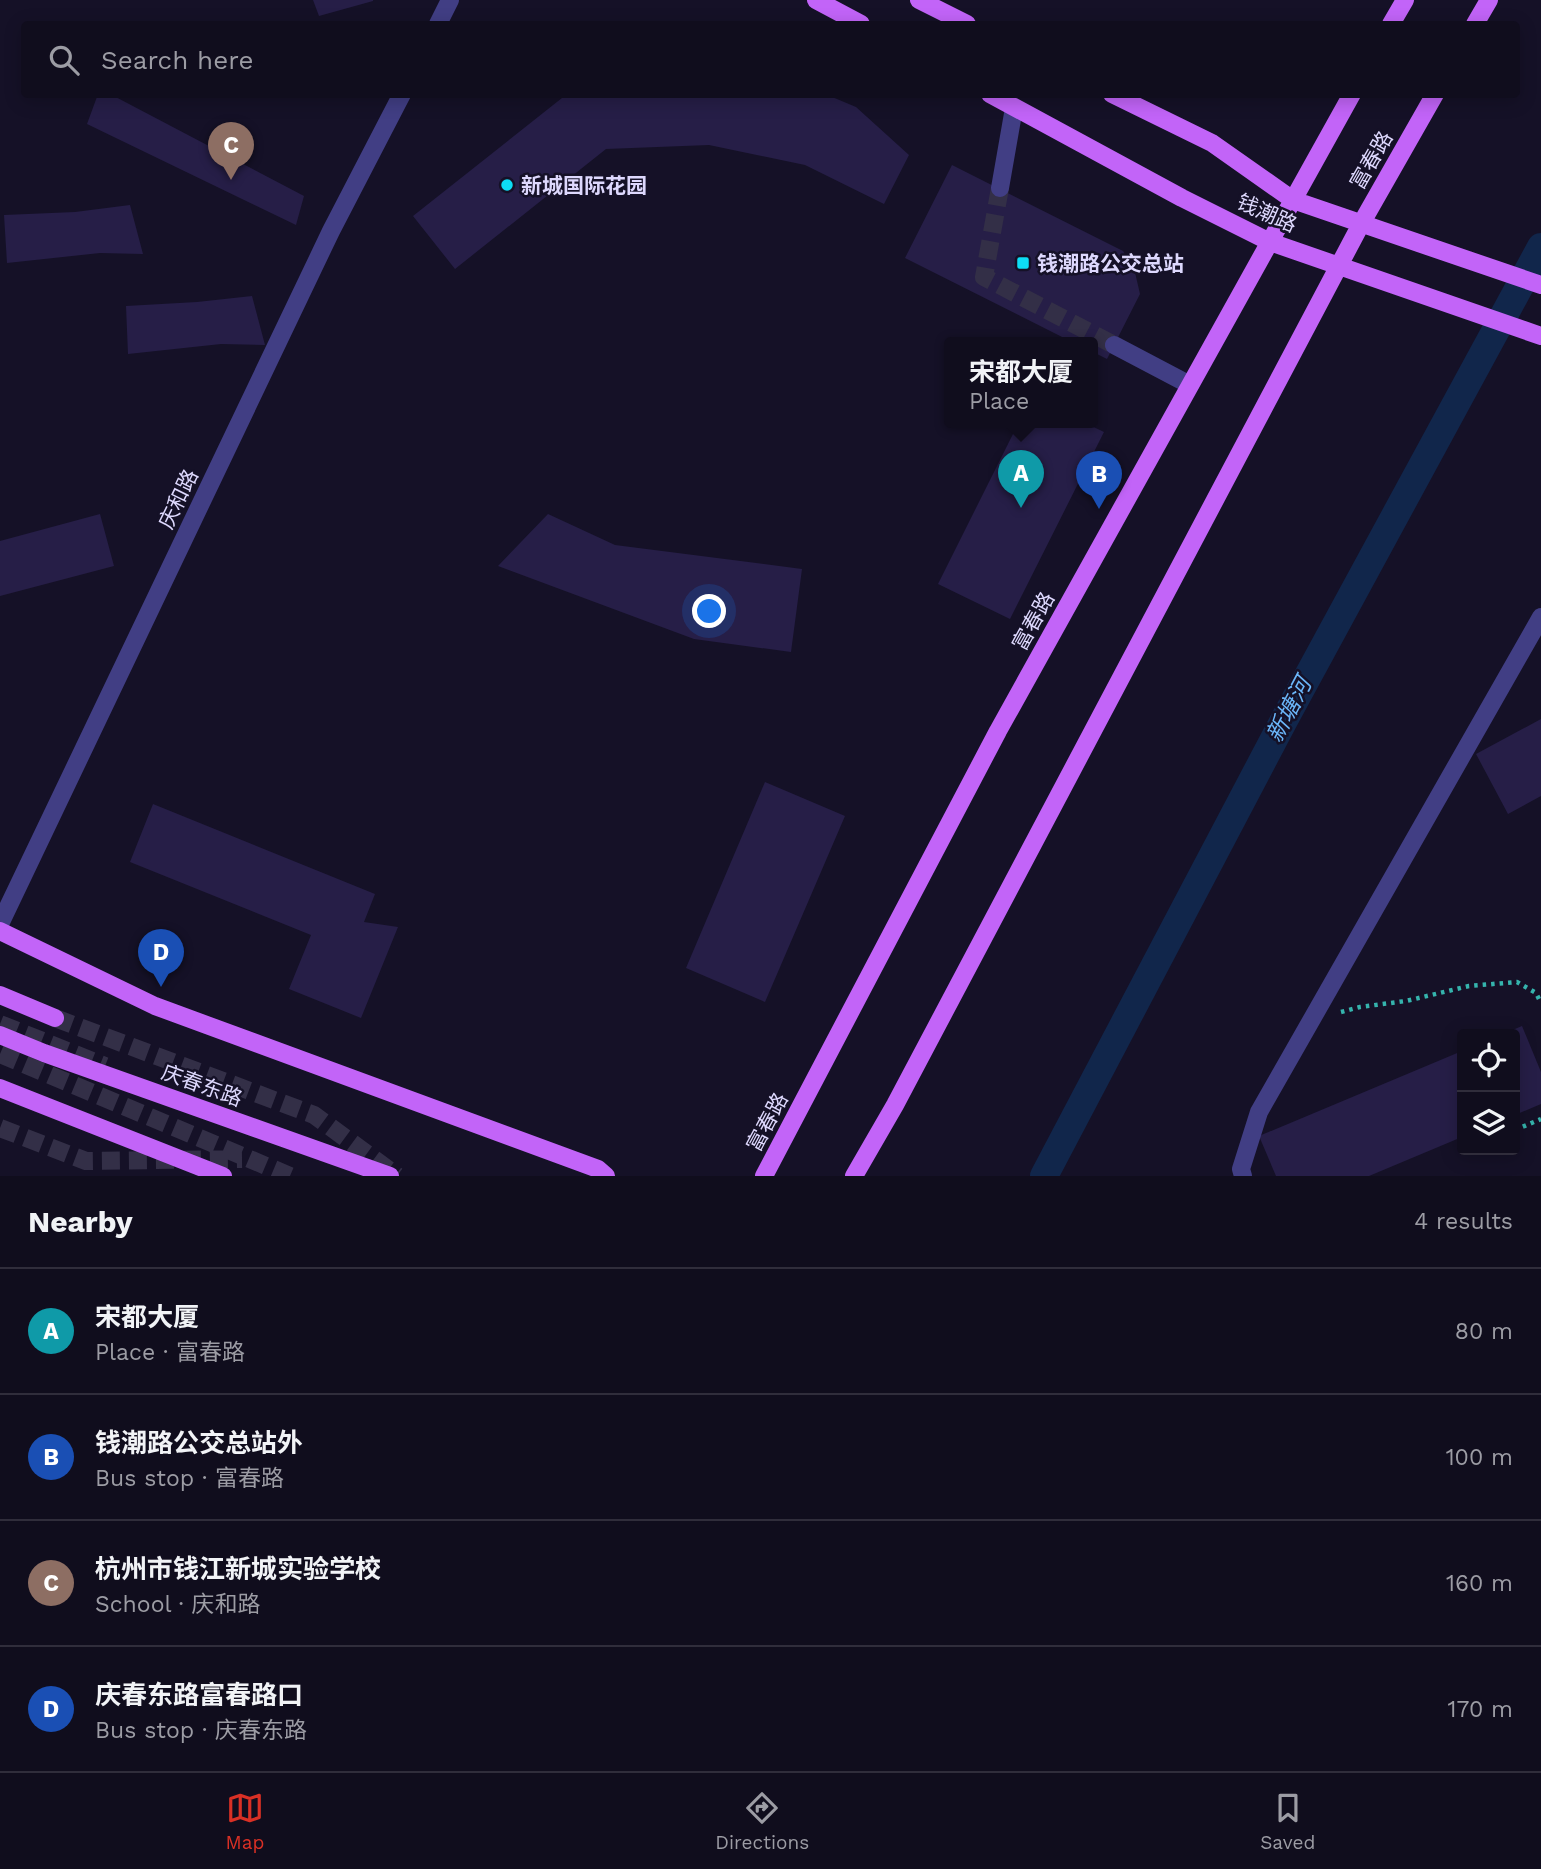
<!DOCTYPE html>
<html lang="en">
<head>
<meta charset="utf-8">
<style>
  body { margin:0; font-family:"Work Sans","Noto Sans SC",sans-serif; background:#191626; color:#f1f3f6 }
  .controls { position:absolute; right:21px; bottom:21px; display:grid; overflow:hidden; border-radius:7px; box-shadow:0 4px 18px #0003 }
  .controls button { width:63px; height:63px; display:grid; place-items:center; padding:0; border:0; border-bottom:2px solid #302d3b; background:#100d1d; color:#f1f3f6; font:35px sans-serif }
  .you { position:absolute; left:710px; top:612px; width:24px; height:24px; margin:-18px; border:5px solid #fff; border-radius:50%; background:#1a73e8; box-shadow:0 0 0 10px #1a73e833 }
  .badge { display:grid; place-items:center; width:46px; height:46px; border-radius:50%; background:#d93025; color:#fff; font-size:23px; font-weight:700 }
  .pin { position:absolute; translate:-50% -58px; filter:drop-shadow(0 2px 4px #0008) }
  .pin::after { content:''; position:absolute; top:37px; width:24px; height:21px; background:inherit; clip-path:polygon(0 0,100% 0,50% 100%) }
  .popup { position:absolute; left:944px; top:337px; width:154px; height:91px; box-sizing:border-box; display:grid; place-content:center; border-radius:7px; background:#100d1d; filter:drop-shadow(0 2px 5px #0005); font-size:23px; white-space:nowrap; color:#9c9ca4 }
  .popup b { font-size:26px; color:#f1f3f6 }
  .popup::after { content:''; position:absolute; left:50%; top:100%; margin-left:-14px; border:14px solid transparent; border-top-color:#100d1d }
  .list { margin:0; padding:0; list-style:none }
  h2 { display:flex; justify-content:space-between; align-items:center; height:91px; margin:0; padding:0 28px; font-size:30px }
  h2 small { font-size:23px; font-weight:400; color:#9c9ca4 }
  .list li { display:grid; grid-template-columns:46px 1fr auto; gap:21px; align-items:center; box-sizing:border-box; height:126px; padding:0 28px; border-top:2px solid #302d3b }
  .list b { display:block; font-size:26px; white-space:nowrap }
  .list p { margin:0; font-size:23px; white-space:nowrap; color:#9c9ca4 }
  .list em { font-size:23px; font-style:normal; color:#9c9ca4 }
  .icon { flex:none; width:38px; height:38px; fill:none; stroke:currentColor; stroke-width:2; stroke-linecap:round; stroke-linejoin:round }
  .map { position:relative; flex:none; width:1541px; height:1176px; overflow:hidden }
  .search { position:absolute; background:#100d1d; box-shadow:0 4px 18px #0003; left:21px; right:21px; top:21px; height:77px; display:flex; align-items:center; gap:18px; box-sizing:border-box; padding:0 24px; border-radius:7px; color:#9c9ca4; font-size:26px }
  .sheet { height:595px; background:#100d1d }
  nav { display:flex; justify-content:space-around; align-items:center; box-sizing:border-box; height:98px; border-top:2px solid #302d3b; background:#100d1d; font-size:19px; color:#9c9ca4 }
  nav a { display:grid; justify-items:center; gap:4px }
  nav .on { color:#d93025 }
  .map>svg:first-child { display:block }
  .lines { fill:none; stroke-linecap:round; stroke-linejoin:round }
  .canal { stroke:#11264b; stroke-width:28 }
  .building { fill:#261e47 }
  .minor-tunnel { stroke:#332f47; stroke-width:18; stroke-dasharray:18 9; stroke-linecap:butt }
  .major-tunnel { stroke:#332f47; stroke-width:18; stroke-dasharray:18 9; stroke-linecap:butt }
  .path { stroke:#35b4ad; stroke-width:4.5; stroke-dasharray:3.5 5; stroke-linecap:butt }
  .minor { stroke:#413e84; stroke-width:18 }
  .major { stroke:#c264f8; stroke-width:18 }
  .poi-dot { fill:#0ddcf5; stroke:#151127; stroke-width:2.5 }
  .labels { text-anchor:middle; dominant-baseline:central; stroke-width:5; stroke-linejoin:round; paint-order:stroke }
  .street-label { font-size:21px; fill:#ddd8fd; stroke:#151127 }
  .poi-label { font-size:21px; font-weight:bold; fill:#ddd8fd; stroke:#151127; text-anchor:start }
  .water-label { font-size:23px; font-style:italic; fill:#6bb6f9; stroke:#151127 }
</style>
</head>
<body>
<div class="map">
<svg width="1541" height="1176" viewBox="0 0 1541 1176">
  <rect width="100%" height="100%" fill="#151127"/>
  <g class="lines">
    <path class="canal" d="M1044,1176L1283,722L1541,247"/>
  </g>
  <path class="building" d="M313,0H373V1L319,16Z
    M98,94H110L304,196L296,225L87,124Z
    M567,94H825L856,107L909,155L884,204L805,165L709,145L606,149L455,269L413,216Z
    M952,165L1123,251L1134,268L1140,294L1107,359L1093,352V342H1072L905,258Z
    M130,205L143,254L100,253L7,263L4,215L75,212Z
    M252,296L265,345L221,344L128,354L126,306L197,302Z
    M1019,422H1083L1104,432L1010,619L938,584Z
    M100,514L114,566L0,596V541Z
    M548,514L615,545L802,569L791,652L694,639L498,566Z
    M1541,719V796L1508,814L1476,754Z
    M765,782L845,816L765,1002L686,968Z
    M153,804L375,894L364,922L398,927L361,1018L289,989L311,935L130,862Z
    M1522,1026L1541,1072V1104L1515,1115V1034H1503Z
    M1462,1051V1137L1369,1176H1276L1259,1136Z"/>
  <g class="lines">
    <path class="minor-tunnel" d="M1000,188L984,277L1114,345"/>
    <path class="major-tunnel" d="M55,1018L314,1115L397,1176
      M0,1024L105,1066
      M0,1054L290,1176
      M0,1128L86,1161L242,1159"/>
    <path class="path" d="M1341,1012L1360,1007L1406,1001L1469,986L1517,982L1536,993L1541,1003
      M1515,1130L1541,1119
      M1464,1152L1470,1150"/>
    <path class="minor" d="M438,24L450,0
      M1000,188L1014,108
      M1114,345L1190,385
      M0,924L331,231L402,94
      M1243,1176L1241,1169L1259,1112L1541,617"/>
    <path class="major" d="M816,0L861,24
      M919,0L967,24
      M1391,24L1405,0
      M1475,24L1489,0
      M990,94L1182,198L1270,242L1541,336
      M1112,94L1212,143L1293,200L1541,285
      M0,931L155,1006L598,1169L606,1176
      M0,995L55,1018
      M0,1035L44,1053L390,1176
      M0,1088L223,1176
      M764,1176L998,731L1352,94
      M854,1176L895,1105L1361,224L1435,94"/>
  </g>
  <g class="poi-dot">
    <circle cx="507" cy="185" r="7"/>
    <rect x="1016" y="256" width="14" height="14" rx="3.5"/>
  </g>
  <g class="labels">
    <g class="street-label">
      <text transform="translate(1371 160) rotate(-60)">富春路</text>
      <text transform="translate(1267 213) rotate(24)">钱潮路</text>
      <text transform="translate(178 499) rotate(-64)">庆和路</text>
      <text transform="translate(1033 621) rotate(-61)">富春路</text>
      <text transform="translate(202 1085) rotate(20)">庆春东路</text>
      <text transform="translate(767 1122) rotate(-62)">富春路</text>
    </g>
    <g class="poi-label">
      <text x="521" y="185">新城国际花园</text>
      <text x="1037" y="263">钱潮路公交总站</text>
    </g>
    <g class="water-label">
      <text transform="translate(1289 710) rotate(-62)">新塘河</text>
    </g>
  </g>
</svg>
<div class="controls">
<button><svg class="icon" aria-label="locate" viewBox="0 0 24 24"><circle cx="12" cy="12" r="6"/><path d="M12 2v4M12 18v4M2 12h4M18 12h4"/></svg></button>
<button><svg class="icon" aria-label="layers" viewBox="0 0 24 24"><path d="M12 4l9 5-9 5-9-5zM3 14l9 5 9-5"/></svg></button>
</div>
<div class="you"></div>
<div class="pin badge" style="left:1021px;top:508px;background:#0f9aa8">A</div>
<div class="popup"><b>宋都大厦</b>Place</div>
<div class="pin badge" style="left:1099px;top:509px;background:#1a4fb4">B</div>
<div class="pin badge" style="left:231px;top:180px;background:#8d6e63">C</div>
<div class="pin badge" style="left:161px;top:987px;background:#1a4fb4">D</div>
<div class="search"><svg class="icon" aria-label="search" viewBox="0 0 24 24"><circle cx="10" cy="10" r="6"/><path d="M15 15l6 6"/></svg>Search here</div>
</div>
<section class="sheet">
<h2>Nearby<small>4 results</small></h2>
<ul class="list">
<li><span class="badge" style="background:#0f9aa8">A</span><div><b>宋都大厦</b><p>Place · 富春路</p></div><em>80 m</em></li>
<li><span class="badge" style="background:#1a4fb4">B</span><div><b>钱潮路公交总站外</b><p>Bus stop · 富春路</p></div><em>100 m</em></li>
<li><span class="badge" style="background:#8d6e63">C</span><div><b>杭州市钱江新城实验学校</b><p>School · 庆和路</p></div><em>160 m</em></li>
<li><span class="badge" style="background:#1a4fb4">D</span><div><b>庆春东路富春路口</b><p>Bus stop · 庆春东路</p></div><em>170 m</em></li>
</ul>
</section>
<nav>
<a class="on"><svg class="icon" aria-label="map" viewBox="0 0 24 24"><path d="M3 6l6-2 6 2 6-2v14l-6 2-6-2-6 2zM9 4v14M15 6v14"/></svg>Map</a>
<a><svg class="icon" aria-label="directions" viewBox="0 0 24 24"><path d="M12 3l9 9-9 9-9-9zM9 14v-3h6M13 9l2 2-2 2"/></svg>Directions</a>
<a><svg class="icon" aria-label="saved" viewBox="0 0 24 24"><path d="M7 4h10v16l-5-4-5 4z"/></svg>Saved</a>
</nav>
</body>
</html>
